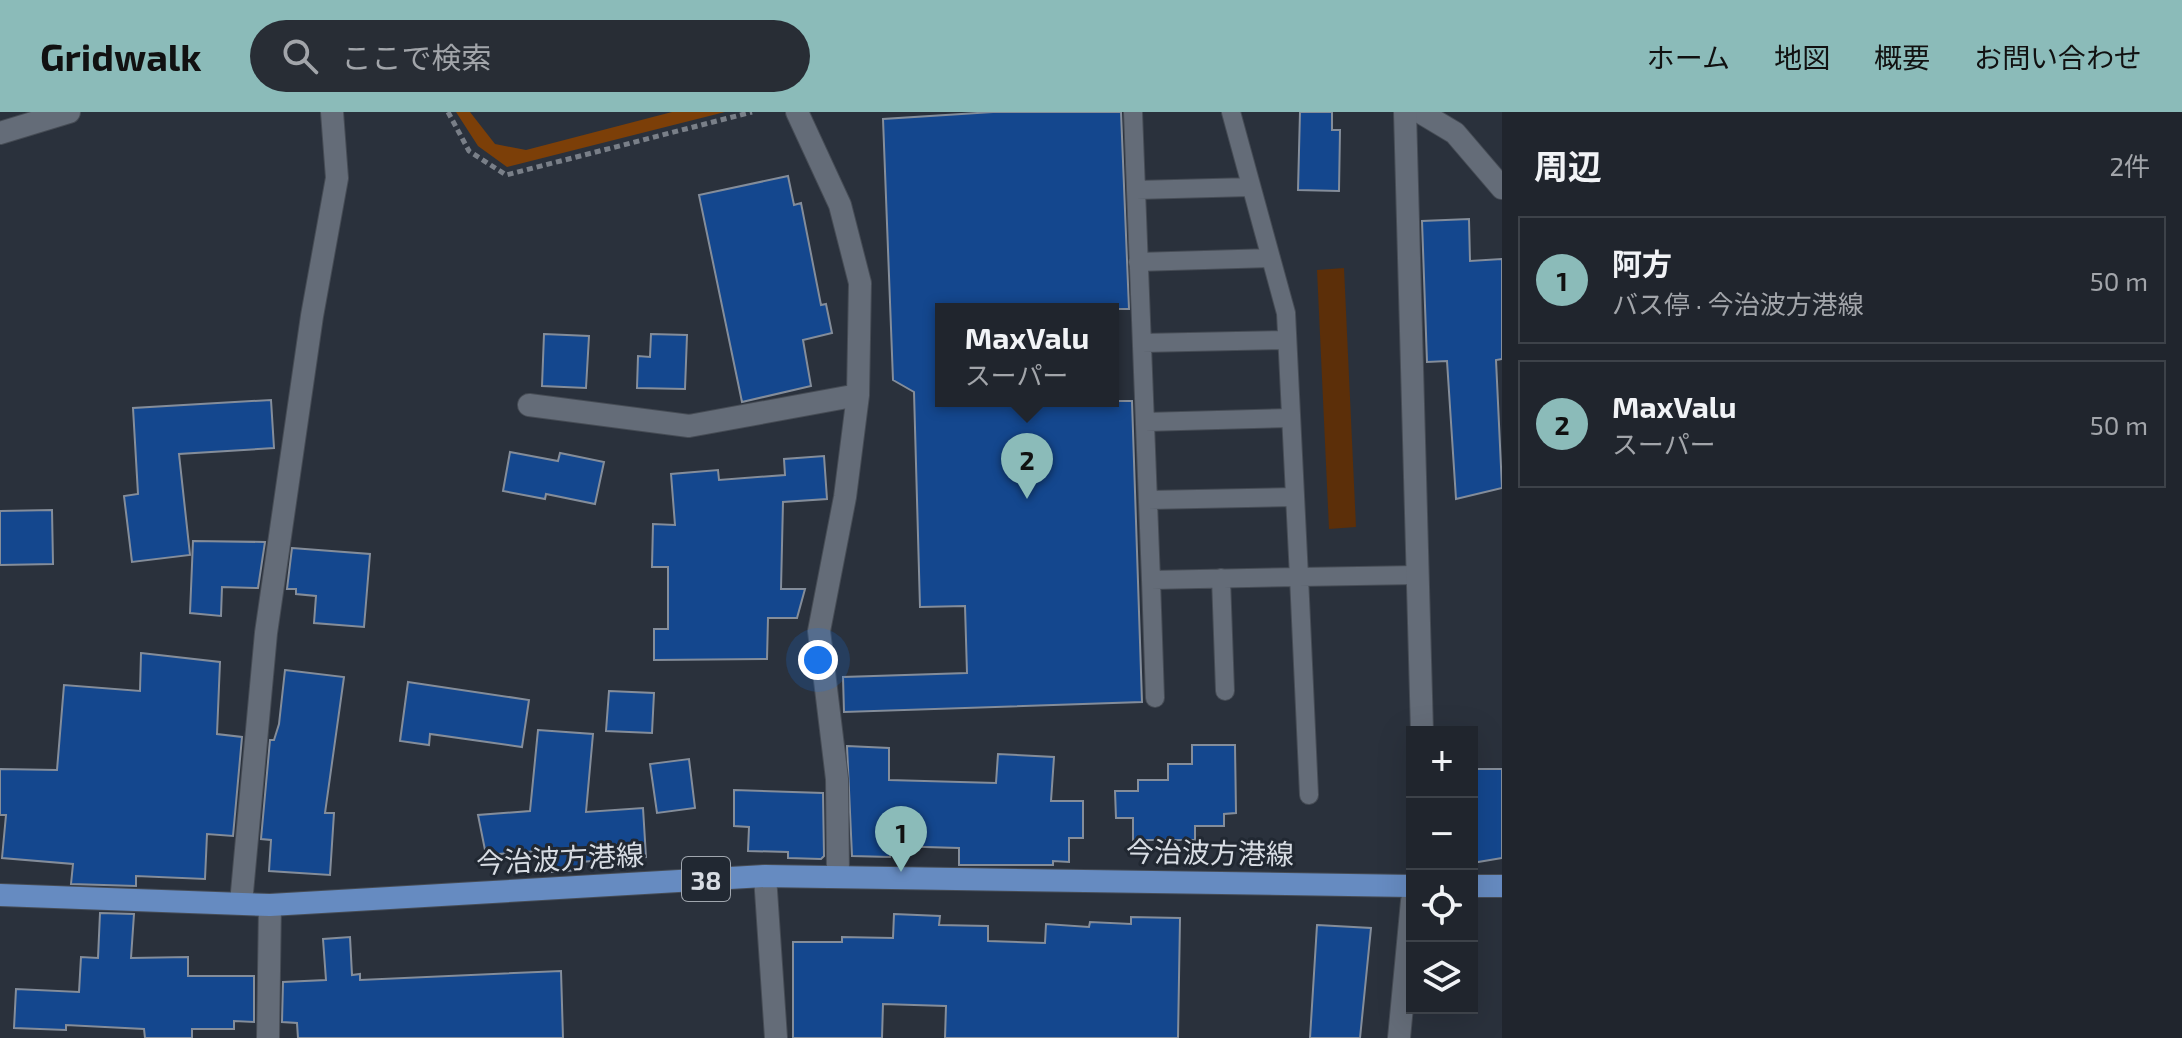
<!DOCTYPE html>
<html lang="ja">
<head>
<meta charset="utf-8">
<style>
  body { margin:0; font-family:"Exo 2","Noto Sans JP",sans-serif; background:#282d35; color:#f1f3f6 }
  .controls { position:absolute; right:24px; bottom:24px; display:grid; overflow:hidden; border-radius:0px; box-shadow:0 8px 32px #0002 }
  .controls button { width:72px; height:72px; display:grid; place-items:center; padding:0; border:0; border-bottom:2px solid #3d4249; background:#20252d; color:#f1f3f6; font:40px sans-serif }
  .you { position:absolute; left:818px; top:548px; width:28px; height:28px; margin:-20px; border:6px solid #fff; border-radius:50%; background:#1a73e8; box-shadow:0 0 0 12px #1a73e833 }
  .badge { display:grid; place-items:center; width:52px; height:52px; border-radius:50%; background:#8bbbb9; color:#111; font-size:26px; font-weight:700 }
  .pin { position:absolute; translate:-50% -66px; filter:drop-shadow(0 2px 4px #0008) }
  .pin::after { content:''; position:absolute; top:42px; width:28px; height:24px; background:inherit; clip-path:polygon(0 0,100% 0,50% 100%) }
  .popup { position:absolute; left:935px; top:191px; width:184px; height:104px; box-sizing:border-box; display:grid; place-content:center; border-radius:0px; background:#20252d; filter:drop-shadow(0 2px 6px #0005); font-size:26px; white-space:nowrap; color:#a2a5aa }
  .popup b { font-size:30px; color:#f1f3f6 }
  .popup::after { content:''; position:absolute; left:50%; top:100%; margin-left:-16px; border:16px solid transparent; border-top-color:#20252d }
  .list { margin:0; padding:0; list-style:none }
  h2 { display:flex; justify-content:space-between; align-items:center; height:104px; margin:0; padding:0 32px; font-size:34px }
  h2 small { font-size:26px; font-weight:400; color:#a2a5aa }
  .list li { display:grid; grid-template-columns:52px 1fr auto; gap:24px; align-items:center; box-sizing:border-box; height:128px; margin:0 16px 16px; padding:0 16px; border:2px solid #3d4249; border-radius:0px }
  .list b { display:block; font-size:30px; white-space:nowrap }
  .list p { margin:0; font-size:26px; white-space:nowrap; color:#a2a5aa }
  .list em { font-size:26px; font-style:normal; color:#a2a5aa }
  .icon { flex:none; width:44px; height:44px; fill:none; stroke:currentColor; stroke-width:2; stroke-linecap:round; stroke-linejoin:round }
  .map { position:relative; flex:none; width:1502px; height:926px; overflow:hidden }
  header { display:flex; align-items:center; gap:48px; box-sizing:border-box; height:112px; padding:0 40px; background:#8bbbb9; color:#111 }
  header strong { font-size:38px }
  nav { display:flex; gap:44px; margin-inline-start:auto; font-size:28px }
  .search { width:560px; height:72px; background:#282d35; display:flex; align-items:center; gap:20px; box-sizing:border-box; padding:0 28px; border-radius:44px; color:#a2a5aa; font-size:30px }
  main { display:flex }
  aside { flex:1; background:#20252d }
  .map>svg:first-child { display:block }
  .green { fill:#5c2f09 }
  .water { fill:#7c3f08 }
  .building { fill:#14478e; stroke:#848d9a; stroke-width:2 }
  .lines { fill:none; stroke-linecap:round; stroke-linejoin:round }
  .service-casing { stroke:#464c55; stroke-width:20 }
  .minor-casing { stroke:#464c55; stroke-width:24 }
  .tertiary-casing { stroke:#464c55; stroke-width:24 }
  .primary-casing { stroke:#464c55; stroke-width:24 }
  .path { stroke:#797f88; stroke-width:5; stroke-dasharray:6 4; stroke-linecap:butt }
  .service { stroke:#646c78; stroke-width:18 }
  .minor { stroke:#646c78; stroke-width:22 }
  .tertiary { stroke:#646c78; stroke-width:22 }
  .primary { stroke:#668bc1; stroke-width:22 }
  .labels { text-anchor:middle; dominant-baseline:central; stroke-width:6; stroke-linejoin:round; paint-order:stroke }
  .shield { fill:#212832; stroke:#a0a6ae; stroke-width:2 }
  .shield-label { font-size:26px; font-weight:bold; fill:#d7dce3 }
  .street-label { font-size:28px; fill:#d7dce3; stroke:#212832 }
</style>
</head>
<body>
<header>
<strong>Gridwalk</strong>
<div class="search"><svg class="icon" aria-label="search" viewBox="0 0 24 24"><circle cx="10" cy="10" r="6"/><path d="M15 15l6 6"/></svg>ここで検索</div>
<nav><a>ホーム</a><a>地図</a><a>概要</a><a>お問い合わせ</a></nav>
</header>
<main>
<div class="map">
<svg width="1502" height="926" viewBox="0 0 1502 926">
  <rect width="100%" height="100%" fill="#2a313c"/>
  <path class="green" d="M1344,156L1356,415L1329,417L1317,158Z"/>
  <path class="water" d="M456,0H470L495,32L526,38L672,0H725L507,55L478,34Z"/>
  <path class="building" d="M993,0H1121L1129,197H941V289H1132L1142,590L844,600L843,565L967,561L965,494L920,495L914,280L893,268L883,7Z
    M1300,0H1332V18H1340L1339,79L1298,78Z
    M788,64L794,93L801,91L821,193L826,192L832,221L803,228L811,274L742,290L699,83Z
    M1469,107L1470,149L1502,147V247L1496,248L1502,376L1456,387L1447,249L1427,250L1422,109Z
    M544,222L589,224L586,276L542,274Z
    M651,222L687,223L685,277L637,276L638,244L650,245Z
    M271,288L274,336L179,342L190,443L132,450L124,384L138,382L133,296Z
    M510,340L558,349L560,341L604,350L595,392L546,382L545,387L503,379Z
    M824,344L827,387L783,390L781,477H805L797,506H768L767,547L654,548V517H668V455H652L653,412L675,413L671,362L718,358L719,368L785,363L784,347Z
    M52,398L53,452L0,453V399Z
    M193,429L265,430L258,476L222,475L221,504L190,501Z
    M292,436L370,442L364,515L314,511L316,484L296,482V477H287Z
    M141,541L220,550L217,622L242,625L233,724L207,722L205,767L136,764V774L71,772L73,752L2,746L6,703H0V657L57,658L64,573L140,579Z
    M285,558L344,565L325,701H334L330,763L269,759L271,728L261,727L270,628H274L279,612Z
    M408,570L529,588L522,635L430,622L429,633L400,629Z
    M609,579L654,581L652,621L606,619Z
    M538,618L593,622L586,700L643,696L646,745L580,750L581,758L552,760L550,738L486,743L478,703L530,699Z
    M1192,633H1235L1236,701L1224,702V714H1195V728H1133V706H1116L1115,679H1138V668H1168V652H1192Z
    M847,634L889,636V668L996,671L998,642L1054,645L1051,689H1083V726H1069V750L1053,749V753H959V736L891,734L890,745L852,744Z
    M689,647L695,696L657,701L650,652Z
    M1472,657H1502V746L1472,751Z
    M734,678L823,681L824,744L821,747L788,746V740L748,739L749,715L734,714Z
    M100,801L134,802L131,846L188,845V864H254V910L234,909V917H192V926H145L144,917L66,913V918L14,916L16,877L79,880L81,845L98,846Z
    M894,802L940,804L939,813L988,814V829L1045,831L1046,812L1089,815L1090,810L1131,812V805L1180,806L1178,926H945L946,894L883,892L882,926H793V830H842V825L893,826Z
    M1317,813L1371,816L1360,926H1310Z
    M350,825L352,863L360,862V868L561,859L563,926H298L297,911L282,910L283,870L326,868L323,827Z"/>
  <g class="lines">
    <g class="service-casing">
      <path id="service" d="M1133,0L1151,468L1299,465L1309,683
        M1231,0L1286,201L1299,465L1417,463
        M1136,78L1251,75
        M1138,150L1271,146
        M1142,231L1287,228
        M1145,310L1291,306
        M1148,388L1295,385
        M1221,466L1225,579
        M1151,468L1155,586"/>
    </g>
    <g class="minor-casing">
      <path id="minor" d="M797,0L840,93L860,171L858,283L845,385L819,519L837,667L838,764
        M1420,0L1455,21L1502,76
        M0,21L69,0
        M529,293L689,314L858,283
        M765,764L776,926
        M241,791L266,521L312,204L337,66L332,0
        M268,926L270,793
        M1399,926L1412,789"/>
    </g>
    <g class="tertiary-casing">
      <path id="tertiary" d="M1405,0L1422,620"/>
    </g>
    <g class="primary-casing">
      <path id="primary" d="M1472,774H1502
        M0,783L270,793L765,764L1412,774"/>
    </g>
    <path class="path" d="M448,0L469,39L506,63L752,0"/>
    <use href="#service" class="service"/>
    <use href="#minor" class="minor"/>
    <use href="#tertiary" class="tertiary"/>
    <use href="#primary" class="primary"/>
  </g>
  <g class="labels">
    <rect class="shield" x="682" y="745" width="48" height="44" rx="6"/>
    <g class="shield-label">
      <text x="706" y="767">38</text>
    </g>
    <g class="street-label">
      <text transform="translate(1210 740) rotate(1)">今治波方港線</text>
      <text transform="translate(560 746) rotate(-3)">今治波方港線</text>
    </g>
  </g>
</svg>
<div class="controls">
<button>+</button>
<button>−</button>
<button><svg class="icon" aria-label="locate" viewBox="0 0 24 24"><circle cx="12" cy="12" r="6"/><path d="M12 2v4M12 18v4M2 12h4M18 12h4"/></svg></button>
<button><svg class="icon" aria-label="layers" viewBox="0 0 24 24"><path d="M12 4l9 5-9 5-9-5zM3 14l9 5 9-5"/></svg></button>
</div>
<div class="you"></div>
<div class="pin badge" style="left:901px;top:760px">1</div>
<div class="pin badge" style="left:1027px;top:387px">2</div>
<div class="popup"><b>MaxValu</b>スーパー</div>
</div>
<aside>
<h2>周辺<small>2件</small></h2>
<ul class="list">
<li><span class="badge">1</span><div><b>阿方</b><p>バス停 · 今治波方港線</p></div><em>50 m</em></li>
<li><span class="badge">2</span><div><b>MaxValu</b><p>スーパー</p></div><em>50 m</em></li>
</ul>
</aside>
</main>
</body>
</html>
